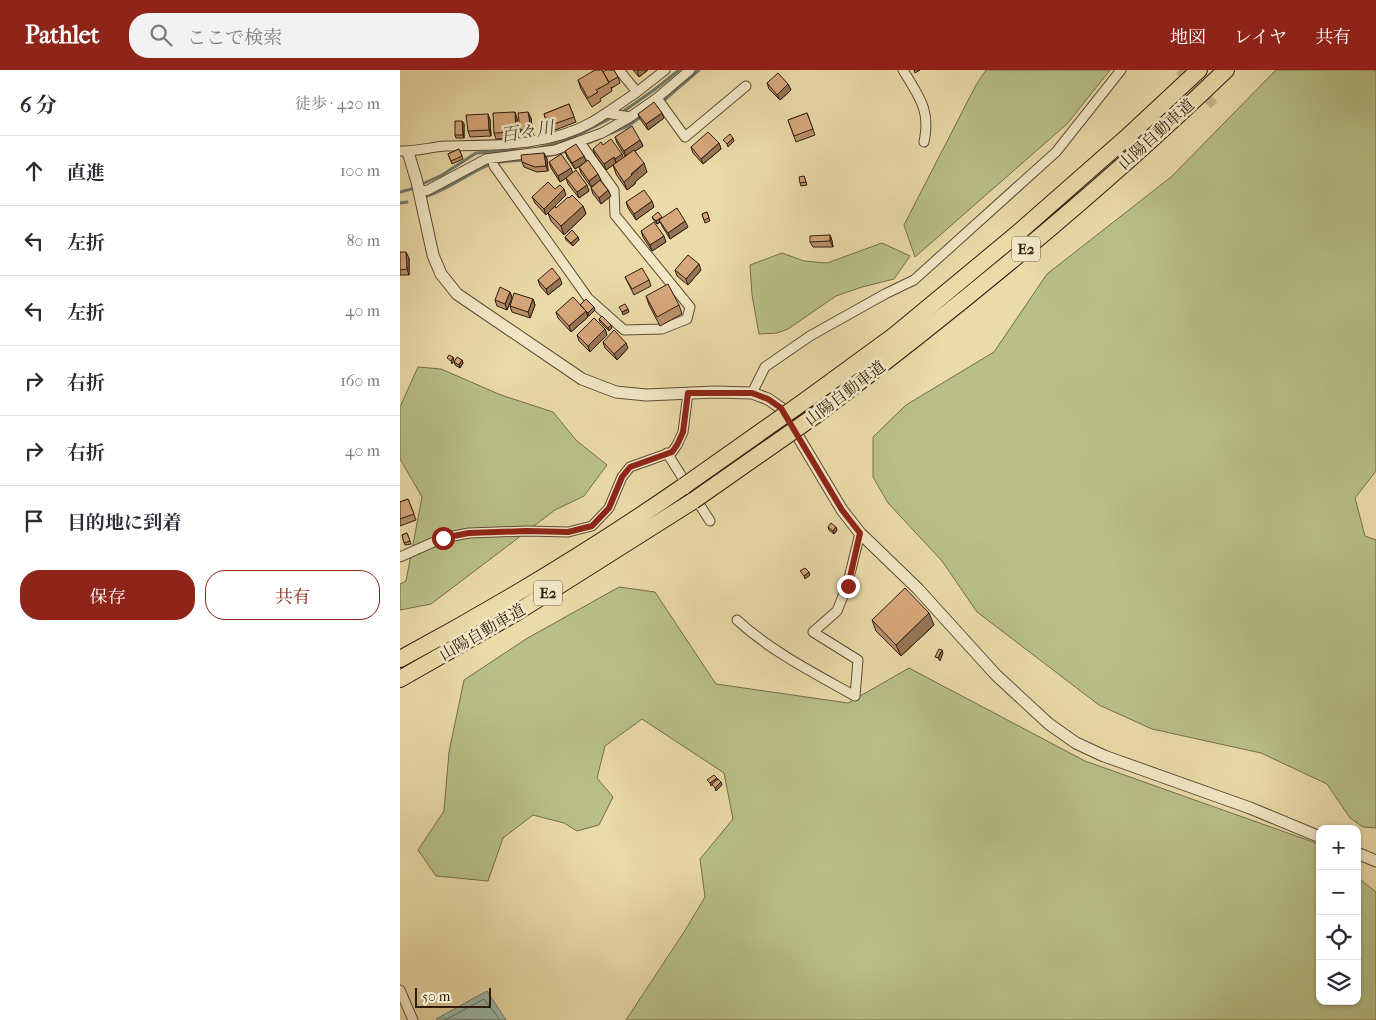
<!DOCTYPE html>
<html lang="ja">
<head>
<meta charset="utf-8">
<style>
  body { margin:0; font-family:"IM FELL French Canon","Noto Serif JP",serif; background:#f2f2f3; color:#2b2b33 }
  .controls { position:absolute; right:15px; bottom:15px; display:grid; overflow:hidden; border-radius:10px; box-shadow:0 1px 4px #0004 }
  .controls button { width:45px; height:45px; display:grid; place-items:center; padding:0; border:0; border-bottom:1px solid #e1e1e2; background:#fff; color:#2b2b33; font:25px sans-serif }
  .scale { position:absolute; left:15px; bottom:12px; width:76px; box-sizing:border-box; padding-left:5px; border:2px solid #301d0e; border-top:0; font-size:14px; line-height:18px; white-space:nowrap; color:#301d0e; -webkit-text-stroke:4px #f2e8c7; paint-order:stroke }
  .stop { position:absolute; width:15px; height:15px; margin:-11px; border:4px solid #8f2418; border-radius:50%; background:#fff }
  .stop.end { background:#8f2418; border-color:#fff; box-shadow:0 1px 5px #0008 }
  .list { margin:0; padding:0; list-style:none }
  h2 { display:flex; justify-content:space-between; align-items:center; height:65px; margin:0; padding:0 20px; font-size:21px }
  h2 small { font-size:16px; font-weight:400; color:#7c7c81 }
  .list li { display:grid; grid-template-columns:32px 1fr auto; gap:15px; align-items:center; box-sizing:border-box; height:70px; padding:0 20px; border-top:1px solid #e1e1e2 }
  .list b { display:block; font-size:19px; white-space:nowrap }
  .list em { font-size:16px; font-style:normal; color:#7c7c81 }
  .actions { display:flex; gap:10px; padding:15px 20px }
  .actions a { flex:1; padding:11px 0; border:1px solid #8f2418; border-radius:20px; text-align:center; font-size:18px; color:#8f2418 }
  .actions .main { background:#8f2418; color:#fff }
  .icon { flex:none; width:28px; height:28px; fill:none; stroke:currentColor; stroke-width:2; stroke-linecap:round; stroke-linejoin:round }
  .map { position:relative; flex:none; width:976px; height:950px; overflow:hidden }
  header { display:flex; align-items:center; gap:30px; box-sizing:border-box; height:70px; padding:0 25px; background:#8f2418; color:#fff }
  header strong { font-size:24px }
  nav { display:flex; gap:28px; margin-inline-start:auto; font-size:18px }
  .search { width:350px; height:45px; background:#f2f2f3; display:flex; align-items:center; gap:12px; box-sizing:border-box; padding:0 18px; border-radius:20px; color:#7c7c81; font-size:19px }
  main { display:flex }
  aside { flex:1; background:#fff }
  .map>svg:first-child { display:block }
  .green { fill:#b8c087; stroke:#746e4a }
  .water { fill:#99baad; stroke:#6f7b6d }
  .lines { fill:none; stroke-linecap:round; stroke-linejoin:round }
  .shore { stroke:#646c5e; stroke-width:1 }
  .stream { stroke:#6f7b6d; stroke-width:3 }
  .minor-tunnel { stroke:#c6b58a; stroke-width:9; stroke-dasharray:9 4.5; stroke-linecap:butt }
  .minor-casing { stroke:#5f4c35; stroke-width:11 }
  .tertiary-casing { stroke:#5f4c35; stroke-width:13 }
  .motorway-casing { stroke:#301d0e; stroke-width:18 }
  .minor { stroke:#f2e8c7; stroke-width:9 }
  .tertiary { stroke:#f2e8c7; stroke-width:11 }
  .motorway { stroke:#ebdba9; stroke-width:16 }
  .motorway-bridge-casing { stroke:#301d0e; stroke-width:18; stroke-linecap:butt }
  .motorway-bridge { stroke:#ebdba9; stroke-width:16 }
  .wall { fill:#b8906a; stroke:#301d0e }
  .shaded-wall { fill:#967556; stroke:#301d0e }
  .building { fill:#d6a77b; stroke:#301d0e }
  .route { stroke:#8f2418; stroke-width:6 }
  .labels { text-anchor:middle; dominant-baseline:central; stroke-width:5; stroke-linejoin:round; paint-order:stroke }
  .shield { fill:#f2e8c7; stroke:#6a5a46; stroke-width:1 }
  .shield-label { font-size:15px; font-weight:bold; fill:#301d0e }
  .street-label { font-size:16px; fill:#301d0e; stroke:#f2e8c7 }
  .water-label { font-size:18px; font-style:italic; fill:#504c3e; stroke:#f2e8c7 }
</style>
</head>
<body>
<header>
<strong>Pathlet</strong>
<div class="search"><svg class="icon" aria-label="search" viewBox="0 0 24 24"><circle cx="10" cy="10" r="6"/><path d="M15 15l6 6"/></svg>ここで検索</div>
<nav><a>地図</a><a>レイヤ</a><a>共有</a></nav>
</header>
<main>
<aside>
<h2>6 分<small>徒歩 · 420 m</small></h2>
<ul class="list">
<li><svg class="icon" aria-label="ahead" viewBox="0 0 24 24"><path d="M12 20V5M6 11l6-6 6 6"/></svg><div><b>直進</b></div><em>100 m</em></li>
<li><svg class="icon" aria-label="left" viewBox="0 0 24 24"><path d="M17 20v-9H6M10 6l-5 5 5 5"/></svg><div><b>左折</b></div><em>80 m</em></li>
<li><svg class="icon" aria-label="left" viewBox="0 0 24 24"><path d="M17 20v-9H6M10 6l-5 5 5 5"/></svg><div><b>左折</b></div><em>40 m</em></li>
<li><svg class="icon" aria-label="right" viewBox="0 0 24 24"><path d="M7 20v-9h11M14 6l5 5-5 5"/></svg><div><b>右折</b></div><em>160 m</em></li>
<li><svg class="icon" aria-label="right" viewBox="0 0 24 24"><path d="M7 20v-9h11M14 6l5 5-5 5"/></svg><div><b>右折</b></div><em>40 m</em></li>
<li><svg class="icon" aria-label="arrive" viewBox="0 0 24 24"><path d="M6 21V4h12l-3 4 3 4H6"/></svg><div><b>目的地に到着</b></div></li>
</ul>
<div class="actions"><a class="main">保存</a><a>共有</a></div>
</aside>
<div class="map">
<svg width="976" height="950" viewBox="0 0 976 950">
  <rect width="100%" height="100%" fill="#ebdba9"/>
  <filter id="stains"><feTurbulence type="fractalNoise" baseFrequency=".004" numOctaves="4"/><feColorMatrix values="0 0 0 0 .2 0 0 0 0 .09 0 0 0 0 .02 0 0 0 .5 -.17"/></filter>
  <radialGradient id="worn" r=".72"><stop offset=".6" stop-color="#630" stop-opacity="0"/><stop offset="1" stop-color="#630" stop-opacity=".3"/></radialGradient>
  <path class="green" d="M586,0H710L667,54L515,187L504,155L576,15Z
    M876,0H976V401L955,428L965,466L976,470V758L963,757L950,748L927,714L861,683L752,659L699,635L577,542L542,491L488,433L473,407V367L506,335L594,282L647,204L771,107Z
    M482,173L510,186L494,209L462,217L436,226L388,259L377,263L359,264L352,225L350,195L382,183L404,191L427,193Z
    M18,297L41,299L101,325L153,342L176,370L207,395L184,426L155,440L31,534L0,540V514L6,511L22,427L0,389V337Z
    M219,517L255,522L316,614L448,633L509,598L685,691L913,772L920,777V931H957V807L976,822V950H226L284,862L305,827L300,789L333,749L324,703L242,649L205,676L197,708L213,727L199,755L177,761L164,753L133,745L103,768L88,811L36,806L18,780L44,741L49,682L64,610L126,569Z"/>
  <path class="water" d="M87,921L106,950L36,949Z"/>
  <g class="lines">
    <path class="shore" d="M45,950L84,929L100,950"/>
    <path class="stream" d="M262,32L299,0
      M221,43L254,20L279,0
      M206,65L228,56L242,46
      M183,75L198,69
      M139,78L170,69L213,47
      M143,87L168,81
      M20,115L42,105L76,83L120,80
      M0,122L15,118
      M27,126C48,120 65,105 86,96C98,91 111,91 124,90
      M0,133L7,132"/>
    <path class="minor-tunnel" d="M779,0L816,37"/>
    <g class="minor-casing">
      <path id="minor" d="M503,0C519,27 531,40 524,72
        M237,22L265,0
        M257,28L285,67L346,16
        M206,43L230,47L257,28L290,0
        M0,81C15,82 30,77 46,76C95,75 147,77 192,52C207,43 222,32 237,22L219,0
        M92,88L94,96L188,228L224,260L262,259L287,249L290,237L215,145L214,120L179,71
        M19,122L28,120L86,89L155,80L202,63L230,47
        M352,323L365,297L410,266L485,224L514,210L656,82L721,0
        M267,383L310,451
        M0,487L43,468L69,463L126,461L168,462L192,456L209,438L222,407L230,397L272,382L277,375L283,362L288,323
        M337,550C372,582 414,603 455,626L458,590L413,562L437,541L447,516L460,463
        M0,920L13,950"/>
    </g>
    <g class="tertiary-casing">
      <path id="tertiary" d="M8,82L17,112L33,185L41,204L57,224L182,309L216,322L246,325L315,322L352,323L368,329L381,338L442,440L460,463L518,519L596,605L649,654L676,673L704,686L850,738L920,767
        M957,783L976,791"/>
    </g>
    <g class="motorway-casing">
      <path id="motorway" d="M406,330L495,265L618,163L726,68L799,0
        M416,345C559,237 697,124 826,0
        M0,589C97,537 193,479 284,416
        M0,609L119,541L293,431"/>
    </g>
    <use href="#minor" class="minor"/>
    <use href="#tertiary" class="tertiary"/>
    <use href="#motorway" class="motorway"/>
    <g class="motorway-bridge-casing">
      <path id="motorway-bridge" d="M284,416L406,330
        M293,431L416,345"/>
    </g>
    <use href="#motorway-bridge" class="motorway-bridge"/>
  </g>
  <path class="wall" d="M233,0H248L239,7Z
    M514,0H520L515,3Z
    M204,4L218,7L220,13L212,18L211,17L212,21L200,29L201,31L192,37L181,19L178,10Z
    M367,13L388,14L391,20L380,30L369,19Z
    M169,34L176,52L150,62L144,44Z
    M407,43L415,65L396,72L388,50Z
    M88,44L90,50L91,66L70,67L68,61Z
    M238,44L264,48L248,60L240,49Z
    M117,48L118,68L96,69L94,63Z
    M131,48L133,65L122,66L120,60Z
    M62,51L64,54V68H56L55,65Z
    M215,67L240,70L243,76L235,81L247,102L235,112V114L227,120L216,104L213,95L206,100L195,85L193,79L203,75L223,88L225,86L217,73Z
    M319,73L321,79L303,94L293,83L291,77Z
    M59,79L63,89L52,94L48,84Z
    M165,81L186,92L201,110L191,117L181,103L179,97L184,93L175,99L167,87Z
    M144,83L147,89L148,101L137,102L124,97L122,92Z
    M149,92L171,98L172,103L189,121L179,128L168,114L166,108L160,112L151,98Z
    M404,106L407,115L401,116L400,113Z
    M191,118L211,126L201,134L193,124Z
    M155,119L166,125L155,136L156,138L183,136L186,144L164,165L151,151L148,143L146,145L135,133L132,127Z
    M226,132L254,137L236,150L228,138Z
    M307,142L310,151L305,153L302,144Z
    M252,147L263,148L288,157L270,169L262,156L260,152L257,154L253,149Z
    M241,161L266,172L252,181L243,167Z
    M430,165L432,171L433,177H413L410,172Z
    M165,167H178L179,170L173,176L166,170Z
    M0,182L9,188V205H0Z
    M275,200H301L288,215L277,206Z
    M225,207L249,210L251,216L234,225Z
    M138,210L162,214L148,225L140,216Z
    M110,222L112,228L107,240L97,236L95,230Z
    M246,226L279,235L282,244L260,256L249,235Z
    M133,229L135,235L130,248L112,242L110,236Z
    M195,240L189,246L186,243L188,247L171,262L158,248L156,242Z
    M199,249L212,258L209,261L200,252Z
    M205,259L207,265L190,282L179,271L177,265Z
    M203,272L228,278L217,290L205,278Z
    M62,290L63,293L60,298L55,295L54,292Z
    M8,429L16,450L0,456V432Z
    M428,457L437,460L434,464L429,460Z
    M7,463L11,474L5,475L2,465Z
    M472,550L534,555L501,586L476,561Z"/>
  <path class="shaded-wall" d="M239,0H248L239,7L237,1Z
    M388,14L391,20L380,30L377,25Z
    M115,42L117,48L118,68L116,62Z
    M128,42L131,48L133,65L131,59Z
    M262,43L264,48L248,60L246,54Z
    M88,44L90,50L91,66L89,60Z
    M62,51L64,54V68L63,65Z
    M333,68L334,71L328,77L327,74Z
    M240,70L243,76L226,87L224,81Z
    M319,73L321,79L303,94L301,89Z
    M144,83L147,89L148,101L146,96Z
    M222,84L224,90L217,95L215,89Z
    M184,86L186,92L175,99L172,93Z
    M214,87L216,93L206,100L204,94Z
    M244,93L247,102L235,112V114L227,120L224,112Z
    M171,98L173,104L160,112L158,106Z
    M198,104L201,110L191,117L189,111Z
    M187,115L189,121L179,128L177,122Z
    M164,119L166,125L146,145L144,139Z
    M208,120L211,126L201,134L199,128Z
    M252,131L254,137L236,150L234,144Z
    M183,136L186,144L164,165L161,156Z
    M262,147L263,149L259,150L260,152L257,154L256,151Z
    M285,151L288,157L270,169L268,163Z
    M430,165L432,171L433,177L430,171Z
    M264,166L266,172L252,181L250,175Z
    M178,167L179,170L173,176L171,173Z
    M6,182L9,188V205L7,199Z
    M299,194L301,200L288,215L286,209Z
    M160,208L162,214L148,225L146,219Z
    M110,222L112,228L107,240L105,234Z
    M133,229L135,235L130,248L128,242Z
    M194,237L195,240L189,246L188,243Z
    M228,239L229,242L223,245L222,242Z
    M186,241L188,247L171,262L169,256Z
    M211,255L212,258L209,261L208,258Z
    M205,259L207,265L190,282L188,276Z
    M226,273L228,278L217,290L214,284Z
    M53,287L54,290L52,294L51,291Z
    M62,290L63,293L60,298L59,295Z
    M436,457L437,460L434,464L433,461Z
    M409,502L410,505L405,509L404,506Z
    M529,543L534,555L501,586L496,575Z
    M542,580L543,583L540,591L538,588Z
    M317,708L318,711L311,716L310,713Z
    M321,712L322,715L316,721L315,718Z"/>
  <path class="building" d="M195,0H202L209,13L196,20L198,22L188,28L178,10Z
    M206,0H214L218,7L209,12L203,2Z
    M378,3L388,14L377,25L367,13Z
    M254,32L262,43L246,54L238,44Z
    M169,34L174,47L148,56L144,44Z
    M115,42L116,62L94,63L93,43Z
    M128,42L131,59L120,60L118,43Z
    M407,43L413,59L394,66L388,50Z
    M88,44L89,60L68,61L66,45Z
    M55,51H62L63,65H55Z
    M232,56L240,70L224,81L215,67Z
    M308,62L319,73L301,89L291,77Z
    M330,64L333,68L327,74L323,70Z
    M211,69L222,84L215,89L214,87L204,94L193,79L201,72L203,75Z
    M176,74L184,86L172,93L165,81Z
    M59,79L62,86L51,91L48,84Z
    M234,80L244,93L231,104L232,105L224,112L213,95Z
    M144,83L146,96L135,97L122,92L121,85Z
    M161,84L171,98L158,106L149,92Z
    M188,90L198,104L189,111L179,97Z
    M176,100L187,115L177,122L166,108Z
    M404,106L406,112L400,113L399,107Z
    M200,110L208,120L199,128L191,118Z
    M148,112L155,119L160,115L164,119L144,139L132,127Z
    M244,120L252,131L234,144L226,132Z
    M172,125L183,136L161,156L148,143L155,136L156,138L168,127L169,128Z
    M277,138L285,151L268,163L259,150Z
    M258,142L262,147L256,151L252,147Z
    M307,142L309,148L304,150L302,144Z
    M254,152L264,166L250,175L241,161Z
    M172,160L178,167L171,173L165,167Z
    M430,165V171L410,172V166Z
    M0,182H6L7,199L0,200Z
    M288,185L299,194L286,209L275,200Z
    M152,198L160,208L146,219L138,210Z
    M242,198L249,210L232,219L225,207Z
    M268,214L279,235L257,247L246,226Z
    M100,217L110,222L105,234L95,230Z
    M114,223L133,229L128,242L110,236Z
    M173,227L186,241L169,256L156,242Z
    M186,229L194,237L188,243L180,235Z
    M225,234L228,239L222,242L219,237Z
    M202,246L211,255L208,258L199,249Z
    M194,248L205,259L188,276L177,265Z
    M214,260L226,273L214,284L203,272Z
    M49,285L53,287L51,291L47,288Z
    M57,287L62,290L59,295L54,292Z
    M8,429L14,444L0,449V432Z
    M431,453L436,457L433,461L428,457Z
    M7,463L10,471L4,473L2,465Z
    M405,498L409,502L404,506L400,501Z
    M505,518L529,543L496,575L472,550Z
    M539,579L542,580L538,588L535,587Z
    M314,705L317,708L310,713L307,710Z
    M318,709L321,712L315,718L312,714Z"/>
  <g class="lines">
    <path class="route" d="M43,468L69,463L126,461L168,462L192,456L209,438L222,407L230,397L272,382L277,375L283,362L288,323H352L368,329L381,338L442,440L460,463L448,516"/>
  </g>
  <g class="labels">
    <g class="shield">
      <rect x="612" y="166.5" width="28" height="25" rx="4"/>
      <rect x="134" y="510.5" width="28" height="25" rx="4"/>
    </g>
    <g class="shield-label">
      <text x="626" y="179">E2</text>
      <text x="148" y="523">E2</text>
    </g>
    <g class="street-label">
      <text transform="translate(756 64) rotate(-42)">山陽自動車道</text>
      <text transform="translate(445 323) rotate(-37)">山陽自動車道</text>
      <text transform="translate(82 562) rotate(-30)">山陽自動車道</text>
    </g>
    <g class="water-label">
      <text transform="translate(127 62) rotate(-9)">百々川</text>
    </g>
  </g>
  <rect width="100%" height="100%" filter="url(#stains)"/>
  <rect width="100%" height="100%" fill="url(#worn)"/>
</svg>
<div class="controls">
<button>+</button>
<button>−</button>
<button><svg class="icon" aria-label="locate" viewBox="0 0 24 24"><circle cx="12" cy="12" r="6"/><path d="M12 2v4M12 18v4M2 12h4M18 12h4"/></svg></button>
<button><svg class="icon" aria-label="layers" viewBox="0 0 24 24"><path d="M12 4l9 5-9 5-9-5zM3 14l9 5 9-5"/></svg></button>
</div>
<div class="scale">50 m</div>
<div class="stop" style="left:43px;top:468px"></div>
<div class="stop end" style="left:448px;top:516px"></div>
</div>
</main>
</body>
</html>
